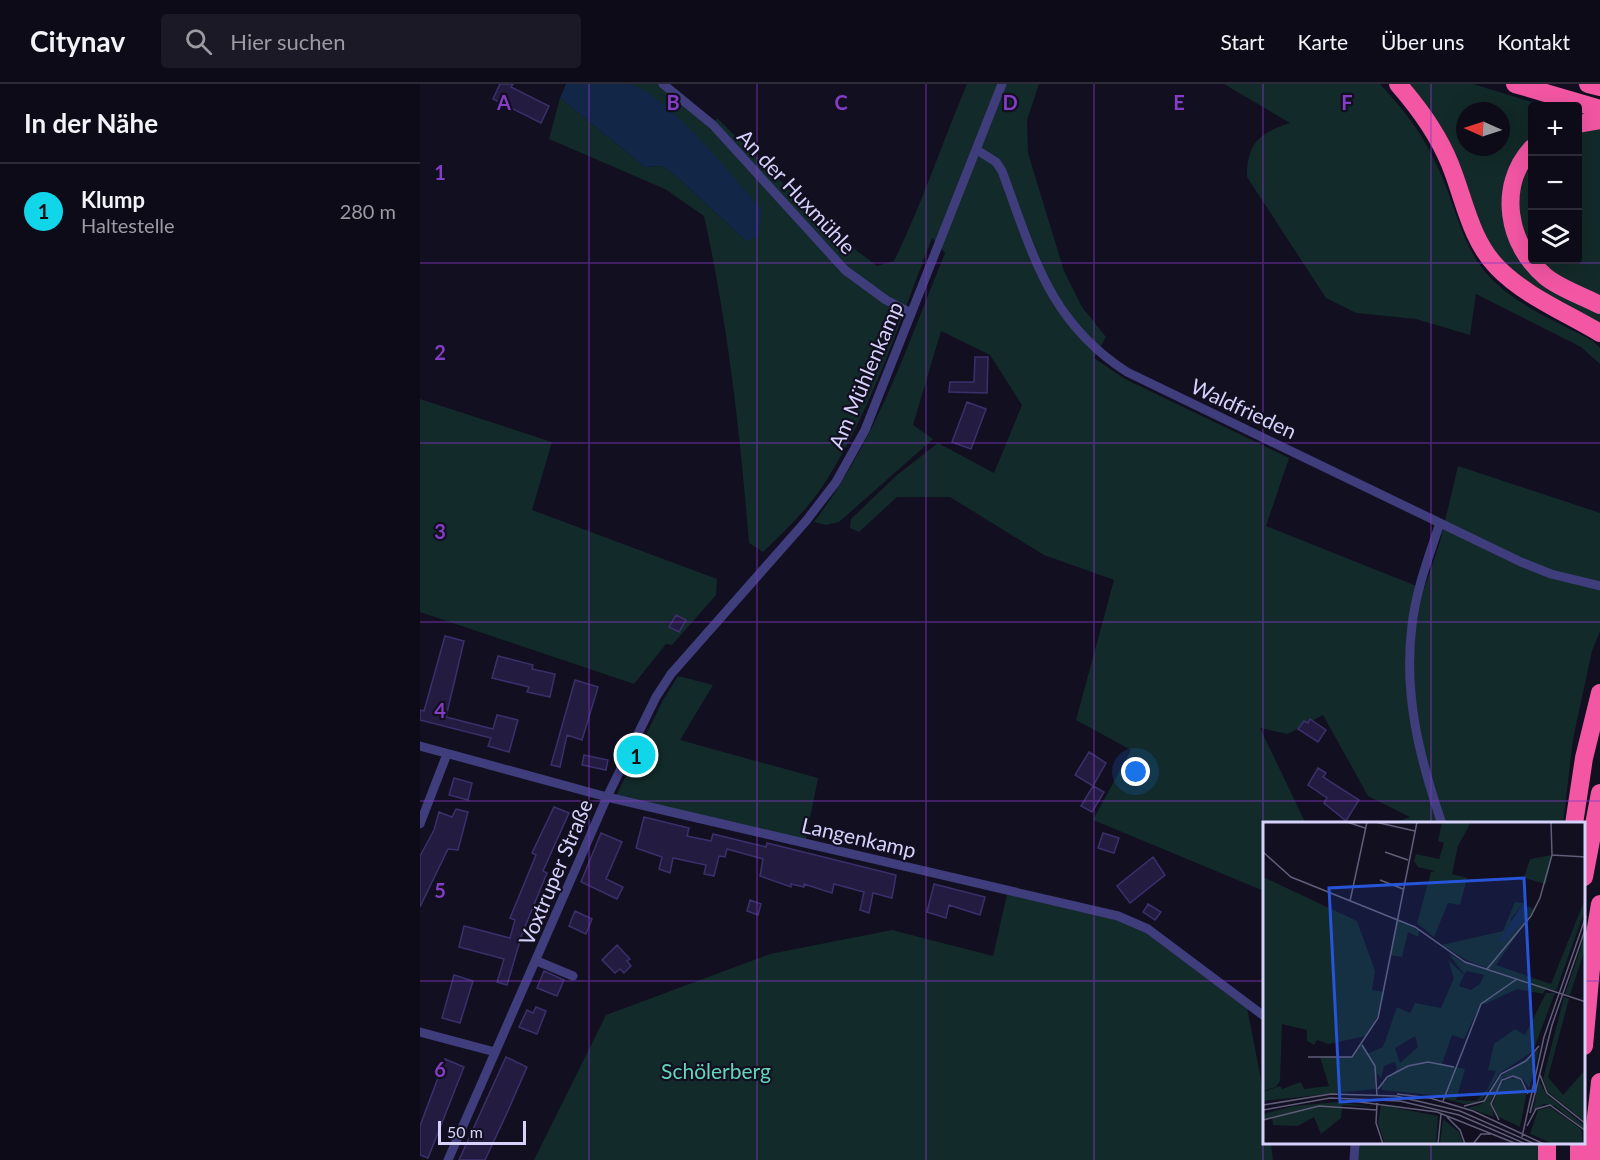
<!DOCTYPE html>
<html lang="de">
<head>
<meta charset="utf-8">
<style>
  body { margin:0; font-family:Lato,sans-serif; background:#1c1926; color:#f1f3f6 }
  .controls { position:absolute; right:18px; top:18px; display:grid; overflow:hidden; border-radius:6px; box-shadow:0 6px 24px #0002 }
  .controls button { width:54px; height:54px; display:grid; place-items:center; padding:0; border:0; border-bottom:2px solid #2e2b38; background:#0e0b19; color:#f1f3f6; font:30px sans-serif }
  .compass { position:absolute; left:1036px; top:18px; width:54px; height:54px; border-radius:50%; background:#0e0b19; box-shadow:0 6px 24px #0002; rotate:273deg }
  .scale { position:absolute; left:18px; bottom:15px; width:88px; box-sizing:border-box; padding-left:6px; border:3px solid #d6d2fc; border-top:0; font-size:16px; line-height:21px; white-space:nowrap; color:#d6d2fc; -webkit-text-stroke:4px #120f21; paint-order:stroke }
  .you { position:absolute; left:716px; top:688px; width:21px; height:21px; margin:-15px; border:4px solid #fff; border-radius:50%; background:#1a73e8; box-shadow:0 0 0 9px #1a73e833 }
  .badge { display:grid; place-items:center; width:39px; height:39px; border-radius:50%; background:#11d6e9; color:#111; font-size:20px; font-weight:700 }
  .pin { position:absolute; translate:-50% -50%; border:3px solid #fff; box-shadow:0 2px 6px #0006 }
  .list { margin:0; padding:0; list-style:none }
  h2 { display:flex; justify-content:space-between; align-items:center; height:78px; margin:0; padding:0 24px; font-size:26px }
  h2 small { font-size:20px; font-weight:400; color:#9b9ba2 }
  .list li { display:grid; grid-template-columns:39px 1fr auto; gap:18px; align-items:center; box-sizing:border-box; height:96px; padding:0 24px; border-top:2px solid #2e2b38 }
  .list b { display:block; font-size:22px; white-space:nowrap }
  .list p { margin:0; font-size:20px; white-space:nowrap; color:#9b9ba2 }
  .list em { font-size:20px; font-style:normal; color:#9b9ba2 }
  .icon { flex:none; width:33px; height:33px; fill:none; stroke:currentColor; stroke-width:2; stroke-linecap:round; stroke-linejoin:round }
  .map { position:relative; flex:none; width:1180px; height:1076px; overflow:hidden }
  header { display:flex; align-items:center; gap:36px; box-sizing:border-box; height:84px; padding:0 30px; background:#0e0b19; border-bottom:2px solid #2e2b38 }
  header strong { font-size:28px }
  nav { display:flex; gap:33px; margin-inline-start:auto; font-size:21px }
  .search { width:420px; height:54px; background:#1c1926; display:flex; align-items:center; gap:15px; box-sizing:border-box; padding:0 21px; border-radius:6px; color:#9b9ba2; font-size:22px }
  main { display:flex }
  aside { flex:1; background:#0e0b19 }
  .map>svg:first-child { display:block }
  .green { fill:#122a29; fill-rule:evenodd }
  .water { fill:#122747 }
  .building { fill:#231c40; stroke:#3b306b; stroke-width:1.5 }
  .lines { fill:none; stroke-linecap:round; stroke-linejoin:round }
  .street { stroke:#3f3d7c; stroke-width:9 }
  .highway { stroke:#f356a3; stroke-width:18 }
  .highway-bridge { stroke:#f356a3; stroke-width:18 }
  .grid { fill:none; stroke:#843dc5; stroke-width:1.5; stroke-opacity:0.55 }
  .labels { text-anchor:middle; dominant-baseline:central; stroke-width:4.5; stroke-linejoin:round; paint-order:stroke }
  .street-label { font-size:21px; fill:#d6d2fc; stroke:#120f21 }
  .park-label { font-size:21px; fill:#63d6b9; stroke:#120f21 }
  .inset-road { fill:none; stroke:#605d79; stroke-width:1.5 }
  .view { fill:#2655da; fill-opacity:0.15; stroke:#2655da; stroke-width:3 }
  .inset-edge { fill:none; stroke:#d6d2fc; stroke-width:3 }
  .grid-label { font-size:20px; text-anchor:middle; font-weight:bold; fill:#843dc5; stroke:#120f21; stroke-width:4.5; stroke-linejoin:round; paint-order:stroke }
</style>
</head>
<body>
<header>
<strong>Citynav</strong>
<div class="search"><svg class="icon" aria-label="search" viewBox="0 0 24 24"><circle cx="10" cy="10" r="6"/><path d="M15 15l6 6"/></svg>Hier suchen</div>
<nav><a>Start</a><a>Karte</a><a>Über uns</a><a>Kontakt</a></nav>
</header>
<main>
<aside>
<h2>In der Nähe<small></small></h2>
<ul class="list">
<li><span class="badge">1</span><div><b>Klump</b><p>Haltestelle</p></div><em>280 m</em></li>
</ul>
</aside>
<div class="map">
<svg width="1180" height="1076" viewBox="0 0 1180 1076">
  <rect width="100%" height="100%" fill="#120f21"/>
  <path class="green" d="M210,0H243L293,41L297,34L412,148L457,182L474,177C502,120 522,59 547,0H619L607,36L608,69L644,187L662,223L686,253L674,274L705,295L869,374L846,442L1004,505L1020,458L1038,382L1180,429V547L1172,567L1153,655L1143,740H970L990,733L948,712L903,631L868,650L840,644L886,740H844V807L673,736L711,666L656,636L694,496L624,471L530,413H477L439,448L430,444L431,435L477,391L518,359L574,389L602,321L570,271L521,247L493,341L513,355L419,438L406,441L394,438C456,357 487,262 525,169L512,154C481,233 452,326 406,397C389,424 366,446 343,468L329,459C320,349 308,240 284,132L245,105L129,55L140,14L225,83L242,82L255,91L326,157L241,19Z
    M804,0H960C987,30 1002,48 1019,86C1035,120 1041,159 1066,189C1094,221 1137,237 1173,257L1180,264V280L1161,263L1056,210L1050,251L996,235L936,229L906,214L827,93C827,59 839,49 870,39Z
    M985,0H1053L1125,22H1112V55L1101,65L1083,129L1093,166L1117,195L1180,229V241L1095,192L1065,155ZM1045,27H1081V63H1045Z
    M1180,43V214L1130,187L1117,176H1158V46Z
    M1112,72V171C1088,133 1098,111 1112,72Z
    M0,315L132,358L112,426L297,495L296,511L252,561L246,560L214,600L0,528Z
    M258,592L293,601L260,656L398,694L385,759L195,714L243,616Z
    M588,806L728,845L826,918L844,1011V1060H851L853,1076H114L186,931L350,870L472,846L573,872Z
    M935,1060H1122V1076H934Z"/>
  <path class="water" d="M146,0C163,0 194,0 210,0C247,10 316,96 342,126L338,153L326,157L255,91L242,82L225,83L140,14Z"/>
  <path class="building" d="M80,0H93L91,3L129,22L121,39L73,15Z
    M555,273H568L567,309L529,308L530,298H554Z
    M547,318L566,325L551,365L532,358Z
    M256,531L266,536L259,548L249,543Z
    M25,552L44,557L26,633L73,645L77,631L98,636L89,668L68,662L71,654L0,636V626L4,627Z
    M78,572L113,581L112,585L135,590L130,613L107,608L109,603L72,594Z
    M155,596L178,603L162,656L147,651L140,683L131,681Z
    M890,635L906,646L898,658L878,645L884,637L888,639Z
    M669,668L686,679L673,702L655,691Z
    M164,671L188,676L186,686L162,681Z
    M898,684L906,689L903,693L939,716L926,737L904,719L907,714L888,701Z
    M34,694L52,699L48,716L29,711Z
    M673,702L684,708L672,728L661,722Z
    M134,723L149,729L123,787L127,789L102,850L87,901L77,898L84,875L39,863L44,842L90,854L95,836L90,834L116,771L112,769Z
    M36,725L48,728L38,766L28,765L0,823V772L14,746L19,728L32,733Z
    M224,733L269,744L267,752L291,757L293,750L346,763L347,759L476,791L472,814L453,809L449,829L440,826L444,808L414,800L412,809L384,800V803L371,800V803L340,792L343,775L307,765L305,773L299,772L294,792L284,790L286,781L253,774L250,789L239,785L242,773L216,764Z
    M181,749L202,758L186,795L203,803L197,815L161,798Z
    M683,749L699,754L694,769L678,764Z
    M733,773L745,791L710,819L697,802Z
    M514,800L565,813L560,831L529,821L526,834L507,828Z
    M330,816L341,820L338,831L327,827Z
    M728,820L741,828L735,836L723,828Z
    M155,827L172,835L166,850L149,842Z
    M197,861L210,875L207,877L211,882L204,889L200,885L195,889L182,876Z
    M124,887L144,896L137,912L117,904Z
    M34,891L53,897L40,939L22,934Z
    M116,923L126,927L117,950L99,943L107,926L113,929Z
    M86,973L107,983L87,1029L65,1076H39Z
    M25,975L44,983L8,1074L0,1071V1042Z"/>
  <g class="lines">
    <path class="street" d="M243,0L293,41L425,186L466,216L491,229
      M557,66L576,78L582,87C613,170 628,237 707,288L1101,478L1131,490L1180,502
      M1020,439C1009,472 996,506 992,541C983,611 1000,675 1022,740
      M0,662L187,713L698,832L728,845L844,932
      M0,740L27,670
      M117,877L153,892
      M0,948L75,968
      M28,1076L187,713L236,613L251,590L386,437L416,398L445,346L582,0
      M934,1076L935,1060"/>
    <path class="highway" d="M978,0C999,24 1018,50 1030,80C1044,114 1050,155 1077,183C1105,212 1145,228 1180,249
      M1095,0L1180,25
      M1168,0L1180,3
      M1158,40L1180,36
      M1112,64C1077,102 1087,161 1126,193C1141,205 1163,212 1180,221
      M1154,740L1164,674L1180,609
      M1164,793L1180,709
      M1175,850L1180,820
      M1164,962L1171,884
      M1127,1076V1060
      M1159,1076V1060
      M1171,1076L1180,998"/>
    <path class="highway-bridge" d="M1171,884L1175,850"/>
  </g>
  <path class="grid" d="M169,0V1076M337,0V1076M506,0V1076M674,0V1076M843,0V1076M1011,0V740M0,179H1180M0,359H1180M0,538H1180M0,717H1180M0,897H844M1164,897H1180M1011,1060V1076"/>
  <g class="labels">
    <g class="street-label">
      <text transform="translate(377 107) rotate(47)">An der Huxmühle</text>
      <text transform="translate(445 291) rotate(-67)">Am Mühlenkamp</text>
      <text transform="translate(824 324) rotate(25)">Waldfrieden</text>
      <text transform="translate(439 753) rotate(13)">Langenkamp</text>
      <text transform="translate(135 788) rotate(-67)">Voxtruper Straße</text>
    </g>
    <g class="park-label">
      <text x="296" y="986">Schölerberg</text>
    </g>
  </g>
  <g transform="translate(843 738)">
    <rect width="322" height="322" fill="#120f21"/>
    <path d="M179,0H208L195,24L189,52L204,56L197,83L185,81L171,115L154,101L168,50L172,49L155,45L151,39L153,32L176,37L181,21L175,19ZM289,33L283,62L261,56L267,37ZM0,55L94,99L112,149L109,168L121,170L117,190L103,214L65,222L54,218L51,223L44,219V208L19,202L17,259L13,265L0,269ZM322,77V88L293,169L283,166L280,172L254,167L222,182L218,181L201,217L189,213L179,242L202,247L193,278L213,279L224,268L233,249L225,248L231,222L252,207L262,213L283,171H292L270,229L237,251L220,276L213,281L201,282L169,273L119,268L118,263L134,247L132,240L121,244L118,256L114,251L112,267L0,279V270L17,264L19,267L38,260L41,267L66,264L57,235H89L99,221L104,232L120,225L134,185L147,191L152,181L178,186L191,156L185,138L201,153L196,164L208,168L217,162L221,153L204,149L201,152L185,131L202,141L237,151L203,138L179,123L240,109L252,80L260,81L248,97L252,109L266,84L271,88L233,143L288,162ZM152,214L155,225L137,241L132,226ZM133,98L156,108L155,115L145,110L139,135L127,133ZM322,113V127L307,173L302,172ZM301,175L306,177L285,255L300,273L322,248V300L285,270L280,257ZM276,227L266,266L259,256L241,255L228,278L231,295L205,286L219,282L236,256ZM255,256L264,270L257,305L234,294L230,282L238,262L243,257ZM276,258L283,272L322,304V308L292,284L281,282L270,289ZM74,280L112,285L79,283L78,296L58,312L51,295L35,304L10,303L9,295L0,298V292L31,284ZM118,283L175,294L173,322H122L115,301ZM287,285L318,307L320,322H291L267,312L275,288ZM180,297L196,310L200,322H177Z" fill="#122a29" fill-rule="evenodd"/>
    <path d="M260,81L267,87L260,100L241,119H236Z" fill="#122747"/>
    <path class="inset-road" d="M84,0L102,6M112,0L152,9M0,30L28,55L152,105L202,140L323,180M122,30L145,38M289,33L323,35M117,58L140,67M87,79L104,0M224,147L268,94L277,76L289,33L288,0M99,223L112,244L114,274M45,235H89L115,196L154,0M277,253L284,271L323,302M115,267L124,255L145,244L165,240L191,245M134,272L167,276L210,289L281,322M89,279L174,290L254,322M180,279L218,182L254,157M114,281L113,301L120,322M0,283L68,272L133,274L197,289L272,322M201,284L221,279L238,252L263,239L276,224M0,288L67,276L137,279L196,293L263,322M267,291L289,203L323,105M184,295L197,308L202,322M0,298L56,284L114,288M236,298L228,282L239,258L250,254L258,257L265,272M264,304L273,287L287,283L323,309M259,315L281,215L323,94M175,322L178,292M210,322L218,312H228"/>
    <path class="view" d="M261,56L272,269L77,280L66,66Z"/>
    <rect width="322" height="322" class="inset-edge"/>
  </g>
  <g class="grid-label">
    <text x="84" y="26">A</text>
    <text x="253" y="26">B</text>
    <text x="421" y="26">C</text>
    <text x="590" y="26">D</text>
    <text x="759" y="26">E</text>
    <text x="927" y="26">F</text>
    <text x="20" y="96">1</text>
    <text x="20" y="276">2</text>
    <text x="20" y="455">3</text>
    <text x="20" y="634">4</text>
    <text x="20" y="814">5</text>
    <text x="20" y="993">6</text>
  </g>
</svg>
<div class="controls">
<button>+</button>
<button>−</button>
<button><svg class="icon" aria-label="layers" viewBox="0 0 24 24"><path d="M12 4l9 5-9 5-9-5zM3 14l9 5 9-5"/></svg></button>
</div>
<svg class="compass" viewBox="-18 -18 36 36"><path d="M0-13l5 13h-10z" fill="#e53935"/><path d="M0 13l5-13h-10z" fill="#9b9ba2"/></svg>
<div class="scale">50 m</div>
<div class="you"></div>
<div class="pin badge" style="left:216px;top:671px">1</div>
</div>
</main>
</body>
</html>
